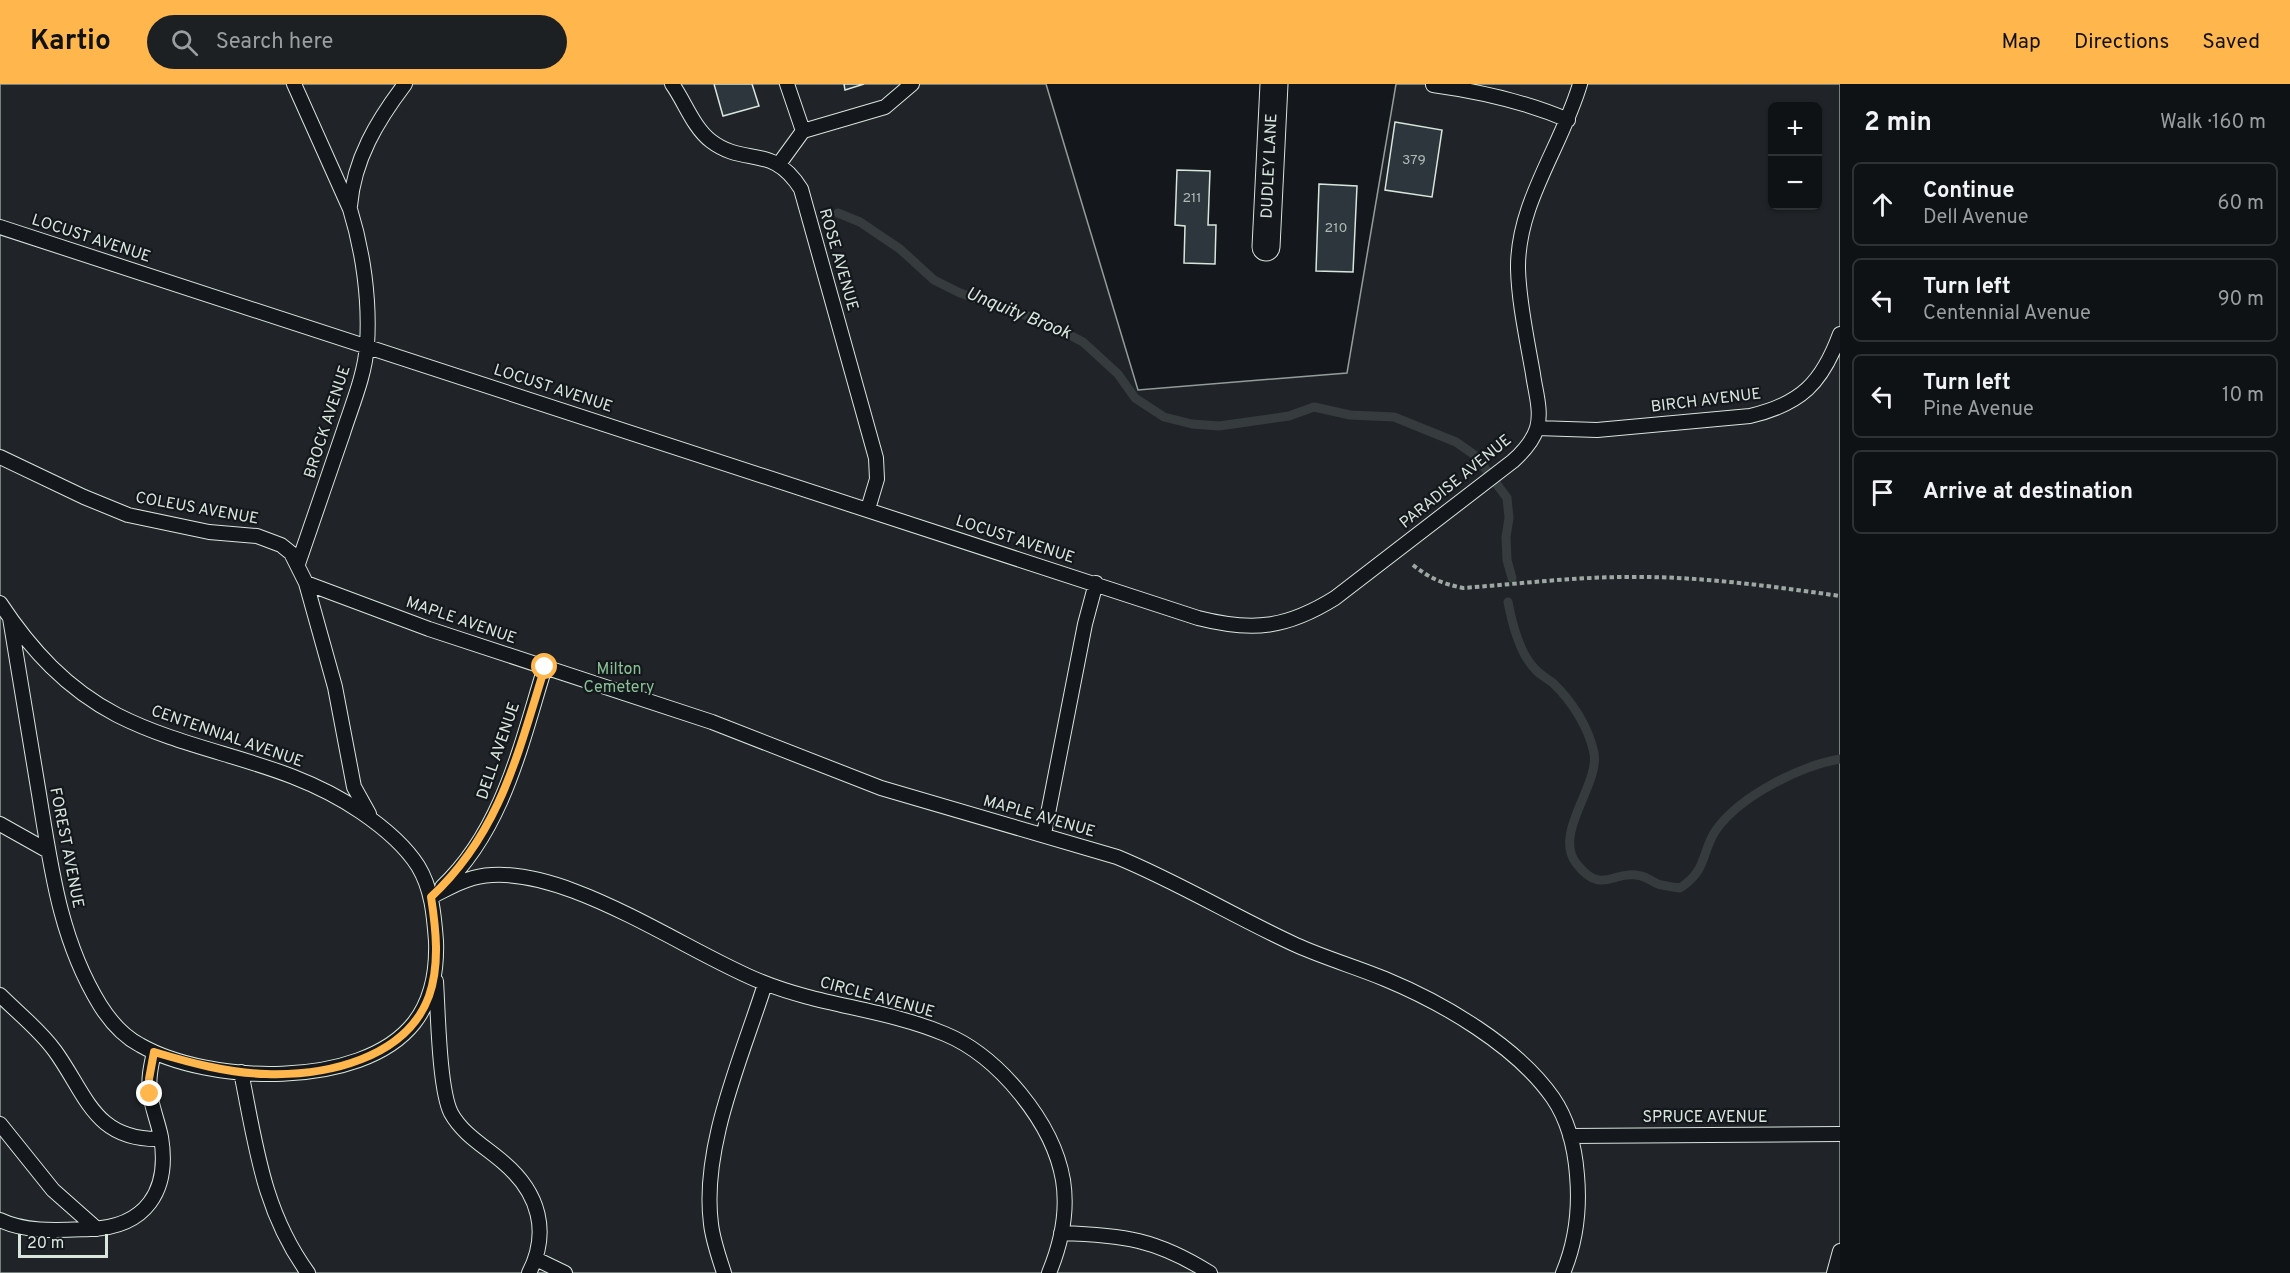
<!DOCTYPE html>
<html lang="en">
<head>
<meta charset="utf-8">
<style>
  body { margin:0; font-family:Overpass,sans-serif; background:#1d2022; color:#f1f3f6 }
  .controls { position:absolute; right:18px; top:18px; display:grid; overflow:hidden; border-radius:9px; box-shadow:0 2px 4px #0004 }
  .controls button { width:54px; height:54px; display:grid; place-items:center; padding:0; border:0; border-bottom:2px solid #2f3234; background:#0f1215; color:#f1f3f6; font:30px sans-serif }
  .scale { position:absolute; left:18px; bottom:15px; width:90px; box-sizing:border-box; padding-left:6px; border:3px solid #d8e6dc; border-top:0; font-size:16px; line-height:21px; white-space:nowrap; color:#d8e6dc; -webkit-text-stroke:4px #14181c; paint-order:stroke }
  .stop { position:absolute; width:18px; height:18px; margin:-14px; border:4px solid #ffb74d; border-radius:50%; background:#fff }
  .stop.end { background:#ffb74d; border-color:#fff; box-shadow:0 2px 6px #0008 }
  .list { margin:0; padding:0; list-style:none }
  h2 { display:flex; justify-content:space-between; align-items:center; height:78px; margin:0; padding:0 24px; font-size:26px }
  h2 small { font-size:20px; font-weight:400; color:#9b9ea0 }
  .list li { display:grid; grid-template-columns:39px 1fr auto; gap:18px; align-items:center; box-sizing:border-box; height:84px; margin:0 12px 12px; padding:0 12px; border:2px solid #2f3234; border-radius:9px }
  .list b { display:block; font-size:22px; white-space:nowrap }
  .list p { margin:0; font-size:20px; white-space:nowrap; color:#9b9ea0 }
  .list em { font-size:20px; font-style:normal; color:#9b9ea0 }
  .icon { flex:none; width:33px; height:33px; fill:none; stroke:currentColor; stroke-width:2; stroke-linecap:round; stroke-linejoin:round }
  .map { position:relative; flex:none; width:1840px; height:1189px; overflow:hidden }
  header { display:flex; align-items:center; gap:36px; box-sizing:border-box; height:84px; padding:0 30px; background:#ffb74d; color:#111 }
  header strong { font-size:28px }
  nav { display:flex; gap:33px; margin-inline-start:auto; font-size:21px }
  .search { width:420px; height:54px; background:#1d2022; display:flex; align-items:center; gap:15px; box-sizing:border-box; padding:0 21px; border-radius:33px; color:#9b9ea0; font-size:22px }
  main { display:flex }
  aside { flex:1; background:#0f1215 }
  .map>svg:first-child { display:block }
  .green { fill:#202428; stroke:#939e99; stroke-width:1.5; fill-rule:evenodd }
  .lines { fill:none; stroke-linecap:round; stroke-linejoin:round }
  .stream { stroke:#363b3e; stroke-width:9 }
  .building { fill:#2c363c; stroke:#d8e6dc; stroke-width:1.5 }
  .lane-casing { stroke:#d8e6dc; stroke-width:16 }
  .street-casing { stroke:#d8e6dc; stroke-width:29 }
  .path { stroke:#9da8a2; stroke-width:4; stroke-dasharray:4.5 3; stroke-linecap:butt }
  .lane { stroke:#14181c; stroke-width:14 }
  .street { stroke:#14181c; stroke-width:27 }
  .route { stroke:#ffb74d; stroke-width:8 }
  .labels { text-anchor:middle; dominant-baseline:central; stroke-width:4.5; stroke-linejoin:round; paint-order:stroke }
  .number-label { font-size:14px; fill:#adbab4 }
  .street-label { font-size:16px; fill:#d8e6dc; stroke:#14181c }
  .park-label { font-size:16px; fill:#8ac095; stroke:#14181c }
  .water-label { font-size:18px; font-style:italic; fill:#d8e6dc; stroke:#14181c }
</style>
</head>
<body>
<header>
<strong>Kartio</strong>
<div class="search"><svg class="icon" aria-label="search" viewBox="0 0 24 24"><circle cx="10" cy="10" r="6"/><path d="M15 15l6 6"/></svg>Search here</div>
<nav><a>Map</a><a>Directions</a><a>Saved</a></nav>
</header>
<main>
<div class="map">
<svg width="1840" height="1189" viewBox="0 0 1840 1189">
  <rect width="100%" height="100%" fill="#14181c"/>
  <path class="green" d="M0,0H1046L1138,306L1347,289L1396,0H1840V1189H0ZM1772,22H1818V122H1772Z"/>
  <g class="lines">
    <path class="stream" d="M838,129L860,138L900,165L934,196L960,209L1045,238L1083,258L1118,290L1135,314L1164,333L1192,340L1219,342L1289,332L1314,323L1350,331L1394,333L1456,358L1476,372L1507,414L1509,434L1506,453L1507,476L1512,494
      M1508,518C1512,539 1519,569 1535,585C1540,591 1547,594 1553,599C1572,617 1589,644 1594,669C1600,700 1553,749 1576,779C1602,813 1613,785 1641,792C1647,793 1652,798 1658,800C1664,802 1673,803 1680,804C1708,786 1701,768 1716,746C1740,712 1800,682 1840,675"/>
  </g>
  <path class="building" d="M714,0H752L759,22L723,32Z
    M844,0H864L845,6Z
    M1395,38L1442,46L1432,113L1385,106Z
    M1177,86L1210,87L1208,141H1216L1215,180L1184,179L1185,142L1175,141Z
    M1319,100L1357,102L1353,188L1316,187Z"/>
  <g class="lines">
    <g class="lane-casing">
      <path id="lane" d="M294,0L350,125C363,167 370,216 367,261C365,291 352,321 343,349C328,393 313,436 298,480
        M672,0C685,18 693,43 711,57C745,83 772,59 801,105L876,374L877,395L868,425
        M787,0L803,47
        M1433,1C1477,7 1526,18 1568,36
        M779,80L803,47L885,23L912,0
        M350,122C354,75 377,37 405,0
        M0,143L1198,534C1253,548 1287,544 1335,514L1513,377C1523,368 1533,357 1537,344C1542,327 1535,306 1533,290C1527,255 1519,220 1518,185C1517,119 1562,62 1580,0
        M1537,344L1597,346L1750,332C1801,320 1822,299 1840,250
        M0,373L84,413L128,431L209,448L257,452L281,461L291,469L306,499L335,603L354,703L369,730
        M306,499L429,545L712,638L881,704L1117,773C1178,798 1235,833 1296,861C1325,874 1356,883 1385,895C1443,919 1517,962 1553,1014C1568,1036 1575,1065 1577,1091C1580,1125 1576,1158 1563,1189
        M0,519C31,566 67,605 117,631C198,672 284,675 361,728C383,743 404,760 418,782C432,805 434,831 436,857C437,885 432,916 414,939C361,1006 208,1000 140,961C123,952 110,937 100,921C60,856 51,784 39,710C29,652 20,593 10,534
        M0,740L48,767
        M1044,750L1085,540L1096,499
        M442,803C503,746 521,660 545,583
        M431,813C445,806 458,798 473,794C555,772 685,868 762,898C821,922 886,925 945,950C998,972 1053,1038 1063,1096C1068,1127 1061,1160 1049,1189
        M436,897C438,927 439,1005 451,1029C463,1051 486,1063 504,1079C539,1109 550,1148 529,1189
        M0,911C18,929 40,946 55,967C87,1011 94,1057 161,1055
        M241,988C256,1062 263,1127 308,1189
        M0,1040L53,1106L97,1145
        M1570,1052L1840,1050
        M0,1136C27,1149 61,1146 90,1145C146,1143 170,1107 161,1053C158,1038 152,1024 150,1009C148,995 151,982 154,968
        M1061,1149C1123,1151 1156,1155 1210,1189
        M536,1175L565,1189
        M724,1189C719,1173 713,1157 711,1140C701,1063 742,973 765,900
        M1834,1189L1840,1167"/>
    </g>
    <g class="street-casing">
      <g id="street">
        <path id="s1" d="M1266,163L1274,0"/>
      </g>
    </g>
    <path class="path" d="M1413,481C1429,494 1443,500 1463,504C1518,500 1573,493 1627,493C1698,492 1770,502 1840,512"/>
    <use href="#lane" class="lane"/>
    <use href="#street" class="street"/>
  </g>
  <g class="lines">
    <path class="route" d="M150,1010L149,995L154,968C191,979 228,989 266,990C325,992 406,975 429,912C440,881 436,845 431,813C500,749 518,669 545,583"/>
  </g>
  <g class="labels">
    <g class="number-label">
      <text x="1414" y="76">379</text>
      <text x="1192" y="114">211</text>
      <text x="1336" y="144">210</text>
    </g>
    <g class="street-label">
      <text stroke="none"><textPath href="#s1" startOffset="81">DUDLEY LANE</textPath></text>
      <text transform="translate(91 155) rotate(18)">LOCUST AVENUE</text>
      <text transform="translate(838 176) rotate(74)">ROSE AVENUE</text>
      <text transform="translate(553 305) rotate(18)">LOCUST AVENUE</text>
      <text transform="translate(1706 317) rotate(-7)">BIRCH AVENUE</text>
      <text transform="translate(328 338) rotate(-72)">BROCK AVENUE</text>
      <text transform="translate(1456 398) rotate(-39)">PARADISE AVENUE</text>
      <text transform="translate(197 425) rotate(10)">COLEUS AVENUE</text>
      <text transform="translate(1015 456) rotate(18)">LOCUST AVENUE</text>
      <text transform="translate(461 537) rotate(19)">MAPLE AVENUE</text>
      <text transform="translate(227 653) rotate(19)">CENTENNIAL AVENUE</text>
      <text transform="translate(499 667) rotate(-71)">DELL AVENUE</text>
      <text transform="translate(1039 733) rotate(16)">MAPLE AVENUE</text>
      <text transform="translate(66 764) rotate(79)">FOREST AVENUE</text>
      <text transform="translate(877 914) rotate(15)">CIRCLE AVENUE</text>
      <text x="1705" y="1034">SPRUCE AVENUE</text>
    </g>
    <g class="park-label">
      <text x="619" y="586">Milton<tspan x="619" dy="18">Cemetery</tspan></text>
    </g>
    <g class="water-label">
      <text transform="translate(1018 230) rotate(22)">Unquity Brook</text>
    </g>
  </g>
</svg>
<div class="controls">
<button>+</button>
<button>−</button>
</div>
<div class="scale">20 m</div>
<div class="stop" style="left:545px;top:583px"></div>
<div class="stop end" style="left:150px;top:1010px"></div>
</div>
<aside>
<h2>2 min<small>Walk · 160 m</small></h2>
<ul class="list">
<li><svg class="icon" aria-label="ahead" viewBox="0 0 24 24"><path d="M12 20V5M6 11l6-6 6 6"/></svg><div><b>Continue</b><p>Dell Avenue</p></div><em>60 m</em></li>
<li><svg class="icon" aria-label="left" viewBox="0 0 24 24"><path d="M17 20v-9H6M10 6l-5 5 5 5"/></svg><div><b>Turn left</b><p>Centennial Avenue</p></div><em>90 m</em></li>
<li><svg class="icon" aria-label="left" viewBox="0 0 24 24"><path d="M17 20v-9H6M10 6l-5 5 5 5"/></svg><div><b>Turn left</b><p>Pine Avenue</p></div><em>10 m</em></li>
<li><svg class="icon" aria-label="arrive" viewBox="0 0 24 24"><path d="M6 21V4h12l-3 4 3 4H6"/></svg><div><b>Arrive at destination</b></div></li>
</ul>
</aside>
</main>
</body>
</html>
